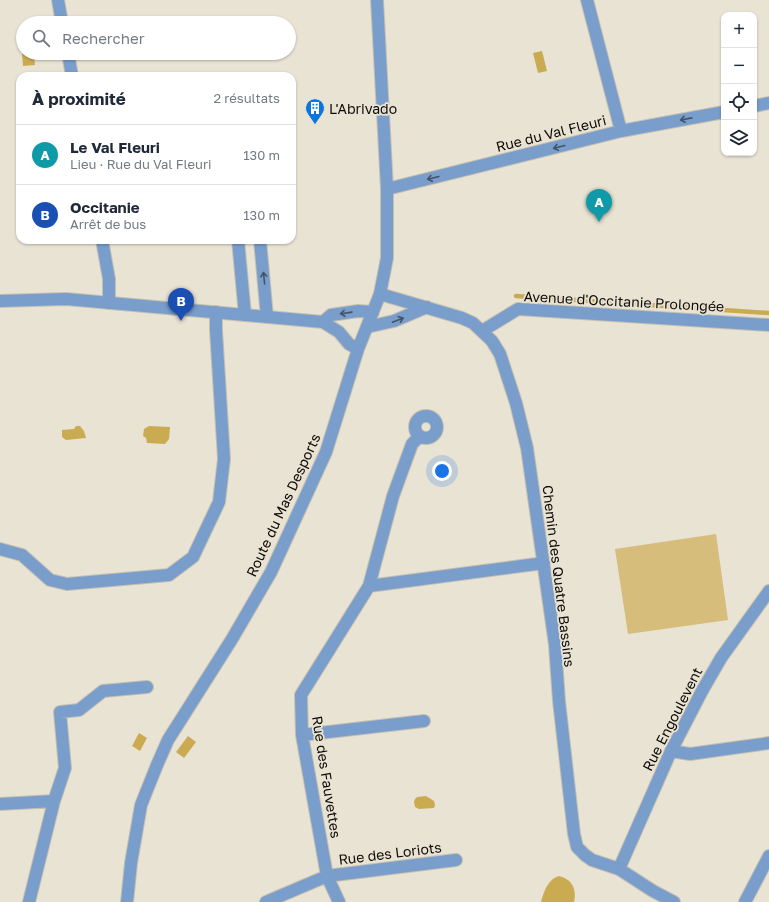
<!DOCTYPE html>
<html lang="fr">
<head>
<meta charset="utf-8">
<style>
  body { margin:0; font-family:"Golos Text",sans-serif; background:#f2f2f3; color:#1f2937 }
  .controls { position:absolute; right:12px; top:12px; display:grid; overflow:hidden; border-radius:8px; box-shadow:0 1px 3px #0004 }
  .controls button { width:36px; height:36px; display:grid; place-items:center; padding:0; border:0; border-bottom:1px solid #e0e1e3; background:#fff; color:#1f2937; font:20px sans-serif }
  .you { position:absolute; left:442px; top:471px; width:14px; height:14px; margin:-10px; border:3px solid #fff; border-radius:50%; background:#1a73e8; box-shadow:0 0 0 6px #1a73e833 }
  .badge { display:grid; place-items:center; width:26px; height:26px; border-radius:50%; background:#0b76de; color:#fff; font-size:13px; font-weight:700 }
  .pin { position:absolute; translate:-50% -33px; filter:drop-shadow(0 1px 2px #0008) }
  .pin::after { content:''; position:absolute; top:21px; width:14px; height:12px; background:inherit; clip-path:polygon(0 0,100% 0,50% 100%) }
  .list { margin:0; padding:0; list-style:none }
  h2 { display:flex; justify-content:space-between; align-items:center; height:52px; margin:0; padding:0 16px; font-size:17px }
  h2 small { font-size:13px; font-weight:400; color:#747a83 }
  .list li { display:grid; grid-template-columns:26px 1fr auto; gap:12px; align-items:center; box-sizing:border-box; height:60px; padding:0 16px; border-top:1px solid #e0e1e3 }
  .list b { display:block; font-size:15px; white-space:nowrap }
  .list p { margin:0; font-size:13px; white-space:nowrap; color:#747a83 }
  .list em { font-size:13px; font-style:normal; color:#747a83 }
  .icon { flex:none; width:22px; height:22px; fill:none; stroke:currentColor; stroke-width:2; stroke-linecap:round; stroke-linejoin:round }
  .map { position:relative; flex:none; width:769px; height:902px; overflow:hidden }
  .search { position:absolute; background:#fff; box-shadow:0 1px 3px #0004; left:16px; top:16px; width:280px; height:44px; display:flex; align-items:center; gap:10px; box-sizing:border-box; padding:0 14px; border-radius:22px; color:#747a83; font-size:15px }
  .panel { position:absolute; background:#fff; box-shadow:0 1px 3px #0004; left:16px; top:72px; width:280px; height:172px; border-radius:12px }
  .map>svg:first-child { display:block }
  .green { fill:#d6bd7b }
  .water { fill:#cbab51 }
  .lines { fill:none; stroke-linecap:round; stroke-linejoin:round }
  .stream { stroke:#cbab51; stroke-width:4.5 }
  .minor-casing { stroke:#c6c0b3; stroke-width:14 }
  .tertiary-casing { stroke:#c6c0b3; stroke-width:14 }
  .minor { stroke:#799ecb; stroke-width:12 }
  .tertiary { stroke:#799ecb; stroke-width:12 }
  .oneway { stroke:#435468 }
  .labels { text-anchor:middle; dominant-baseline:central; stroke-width:3.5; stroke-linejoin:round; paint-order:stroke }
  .poi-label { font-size:14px; fill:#0d0b06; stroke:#e9e3d4; text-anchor:start }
  .street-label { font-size:14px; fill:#0d0b06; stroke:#e9e3d4 }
</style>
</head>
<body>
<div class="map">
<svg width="769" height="902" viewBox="0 0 769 902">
  <rect width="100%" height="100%" fill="#e9e3d4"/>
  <path class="green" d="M716,534L728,620L628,634L615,549Z"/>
  <path class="water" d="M21,41H23V53H34L35,65L23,66Z
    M542,51L547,71L538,73L533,53Z
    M76,426H80L84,431L86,438L66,440L62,437V430L74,429Z
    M149,426L170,427L169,439L165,444L147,443L146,438L143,436L144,429Z
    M139,733L147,738L140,751L132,746Z
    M188,736L196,742L184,758L176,752Z
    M426,796L434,801L435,805L434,808L419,809L415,807L414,802L415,799L417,797Z
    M559,876C572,879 577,889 574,902H541C544,891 548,879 559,876Z"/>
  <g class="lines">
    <path class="stream" d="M516,296L769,313"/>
    <g class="minor-casing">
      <path id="minor" d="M58,0L62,23
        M587,0L621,131
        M68,53L72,76
        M754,106L769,103
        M387,189L621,131L724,112
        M102,240L109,279V303
        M238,240L245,315
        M260,240L267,317
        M380,294L462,318L473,323L492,341L500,354L516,403L527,448L530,469L555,645L559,701L574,834L577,847L585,855L592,860L619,869L653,891L674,902
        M367,327L394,321L427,307
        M482,331L518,309L769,325
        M415 427a11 11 0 1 1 22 0a11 11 0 1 1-22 0Z
        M0,549L22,555L50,580L67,584L169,575L193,557L219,502L224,459L216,330V312
        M369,586L393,496L412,444L420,436
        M302,735L424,721
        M671,751L690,754L769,743
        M0,804L54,801
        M619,869L671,751L702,691L721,658L769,591
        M29,902L54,801L65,768L60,712L79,710L103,691L147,687
        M266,902L327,876L456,860
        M339,902L327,876L302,735L301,695L369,586L544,563
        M745,902L769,856"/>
    </g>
    <g class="tertiary-casing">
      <path id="tertiary" d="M0,301L66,299L323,322L339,332L349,344L358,349
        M323,322L331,315L358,311L373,312
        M127,902L131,863L141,805L157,765L168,740L232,639L271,572L326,452L358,349L380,294L387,258V189L377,0"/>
    </g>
    <use href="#minor" class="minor"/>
    <use href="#tertiary" class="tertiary"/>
  </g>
  <defs><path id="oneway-shaft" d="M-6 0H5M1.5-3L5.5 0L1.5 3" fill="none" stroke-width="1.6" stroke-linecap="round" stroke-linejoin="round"/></defs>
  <g class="oneway">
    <use href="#oneway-shaft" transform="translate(686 119) rotate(169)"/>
    <use href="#oneway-shaft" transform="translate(559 147) rotate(166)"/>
    <use href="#oneway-shaft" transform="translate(433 178) rotate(166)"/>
    <use href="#oneway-shaft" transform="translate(264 278) rotate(-96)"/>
    <use href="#oneway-shaft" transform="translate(346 313) rotate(172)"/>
    <use href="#oneway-shaft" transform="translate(398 320) rotate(-21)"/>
  </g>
  <defs>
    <g id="building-pin" transform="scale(1)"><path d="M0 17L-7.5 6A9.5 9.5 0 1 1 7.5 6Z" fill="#0b76de" stroke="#e9e3d4"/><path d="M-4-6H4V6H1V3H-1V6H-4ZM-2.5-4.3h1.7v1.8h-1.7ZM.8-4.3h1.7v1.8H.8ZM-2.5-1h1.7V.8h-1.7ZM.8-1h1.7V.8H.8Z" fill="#fff"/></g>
  </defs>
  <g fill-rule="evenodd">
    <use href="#building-pin" x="315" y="108"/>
  </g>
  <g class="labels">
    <g class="poi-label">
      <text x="329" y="108">L'Abrivado</text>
    </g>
    <g class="street-label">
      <text transform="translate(551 133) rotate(-14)">Rue du Val Fleuri</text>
      <text transform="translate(624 301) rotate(3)">Avenue d'Occitanie Prolongée</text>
      <text transform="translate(283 505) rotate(-65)">Route du Mas Desports</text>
      <text transform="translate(559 576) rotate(83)">Chemin des Quatre Bassins</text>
      <text transform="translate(672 719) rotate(-63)">Rue Engoulevent</text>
      <text transform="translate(327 777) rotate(81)">Rue des Fauvettes</text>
      <text transform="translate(390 853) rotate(-7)">Rue des Loriots</text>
    </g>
  </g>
</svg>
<div class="controls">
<button>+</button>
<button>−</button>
<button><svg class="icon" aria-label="locate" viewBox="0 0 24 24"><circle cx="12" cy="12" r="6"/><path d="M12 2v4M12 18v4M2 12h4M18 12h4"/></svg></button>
<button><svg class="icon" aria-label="layers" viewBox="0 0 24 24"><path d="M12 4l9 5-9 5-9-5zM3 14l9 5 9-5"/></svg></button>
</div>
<div class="you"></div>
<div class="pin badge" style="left:599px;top:222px;background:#0f9aa8">A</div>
<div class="pin badge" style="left:181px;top:321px;background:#1a4fb4">B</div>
<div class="search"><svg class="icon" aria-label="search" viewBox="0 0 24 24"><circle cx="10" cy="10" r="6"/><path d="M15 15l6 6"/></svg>Rechercher</div>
<section class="panel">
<h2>À proximité<small>2 résultats</small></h2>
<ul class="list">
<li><span class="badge" style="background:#0f9aa8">A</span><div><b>Le Val Fleuri</b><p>Lieu · Rue du Val Fleuri</p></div><em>130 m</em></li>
<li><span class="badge" style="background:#1a4fb4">B</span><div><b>Occitanie</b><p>Arrêt de bus</p></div><em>130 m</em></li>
</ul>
</section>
</div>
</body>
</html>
